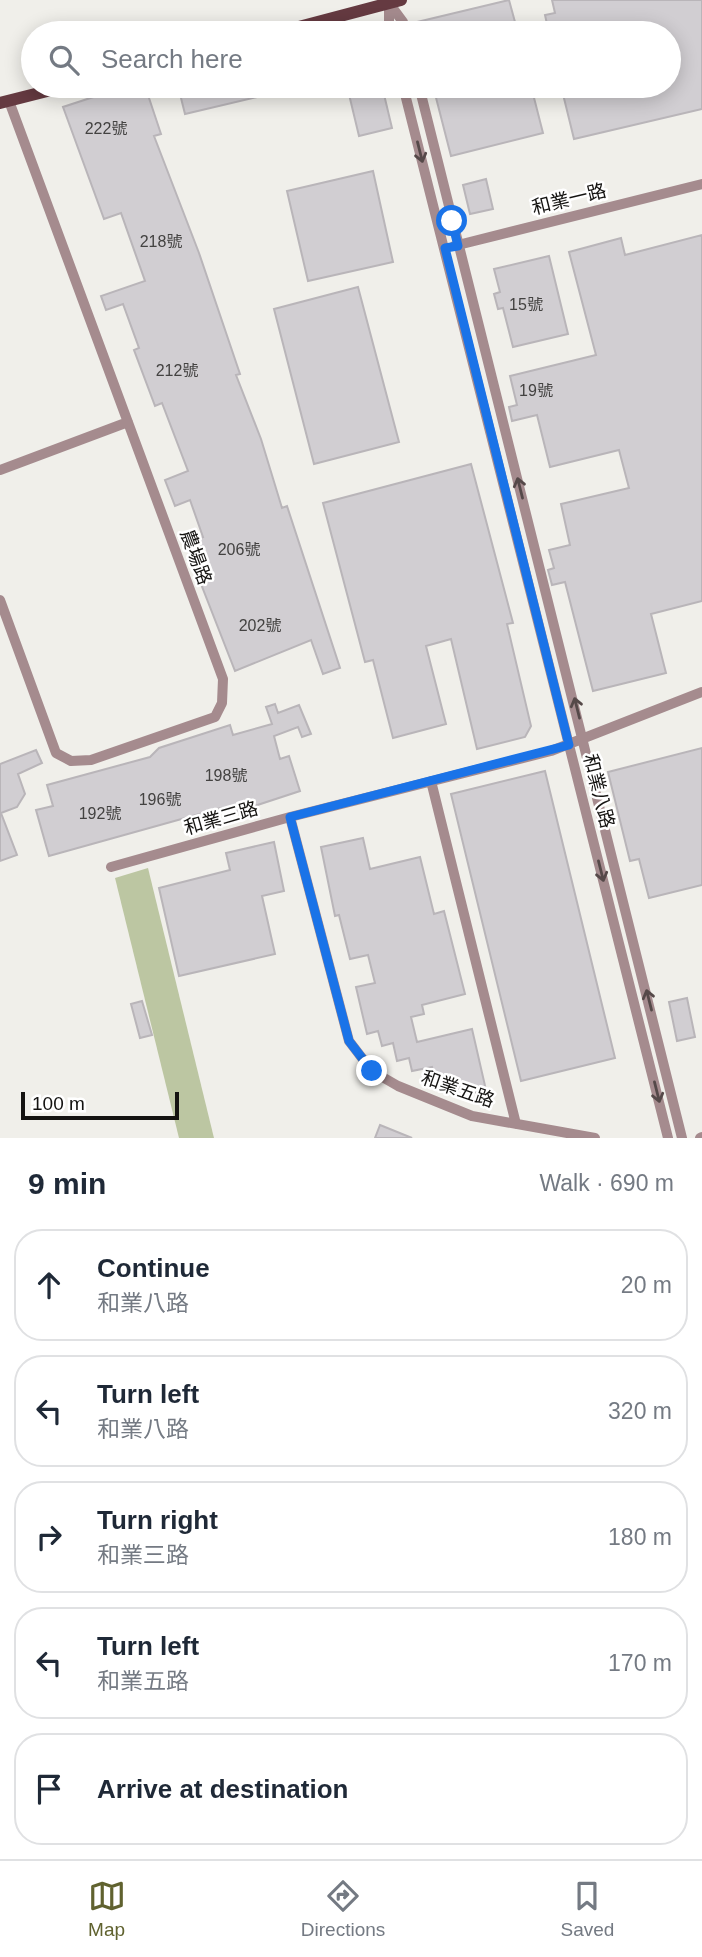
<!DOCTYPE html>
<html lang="en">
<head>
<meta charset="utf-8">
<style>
  body { margin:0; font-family:Arial,"Noto Sans TC",sans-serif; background:#f6f6f7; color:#1f2937 }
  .scale { position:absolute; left:21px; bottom:18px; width:158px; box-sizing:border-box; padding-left:7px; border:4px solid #141311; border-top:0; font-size:19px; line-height:24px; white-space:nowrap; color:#141311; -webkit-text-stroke:5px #fff; paint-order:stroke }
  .stop { position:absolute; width:21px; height:21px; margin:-16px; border:5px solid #1a73e8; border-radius:50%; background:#fff }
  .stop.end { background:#1a73e8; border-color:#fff; box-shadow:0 2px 7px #0008 }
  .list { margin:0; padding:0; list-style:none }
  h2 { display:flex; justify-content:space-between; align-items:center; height:91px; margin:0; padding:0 28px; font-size:30px }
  h2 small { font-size:23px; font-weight:400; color:#747a83 }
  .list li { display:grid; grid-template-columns:46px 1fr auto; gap:21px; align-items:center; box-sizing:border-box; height:112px; margin:0 14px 14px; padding:0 14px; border:2px solid #e0e1e3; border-radius:28px }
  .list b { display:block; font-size:26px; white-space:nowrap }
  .list p { margin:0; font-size:23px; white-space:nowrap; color:#747a83 }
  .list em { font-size:23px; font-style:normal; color:#747a83 }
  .icon { flex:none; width:38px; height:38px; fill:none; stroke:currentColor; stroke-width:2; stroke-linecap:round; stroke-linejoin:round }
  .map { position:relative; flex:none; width:702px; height:1138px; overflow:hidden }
  .search { position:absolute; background:#fff; box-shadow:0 4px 18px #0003; left:21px; right:21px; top:21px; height:77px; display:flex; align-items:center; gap:18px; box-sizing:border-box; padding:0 24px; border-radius:38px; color:#747a83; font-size:26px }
  .sheet { height:721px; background:#fff }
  nav { display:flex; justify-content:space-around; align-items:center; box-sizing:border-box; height:98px; border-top:2px solid #e0e1e3; background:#fff; font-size:19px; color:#747a83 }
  nav a { display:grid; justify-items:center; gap:4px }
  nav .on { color:#60622f }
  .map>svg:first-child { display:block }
  .green { fill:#bcc6a2 }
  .building { fill:#d1ced2; stroke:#b9b5b9; stroke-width:2 }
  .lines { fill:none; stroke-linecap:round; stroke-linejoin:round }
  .minor { stroke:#a58b8e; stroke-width:10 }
  .major { stroke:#653a41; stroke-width:12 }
  .oneway { stroke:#554949 }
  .route { stroke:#1a73e8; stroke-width:9 }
  .labels { text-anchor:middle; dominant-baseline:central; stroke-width:5; stroke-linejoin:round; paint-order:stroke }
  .number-label { font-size:16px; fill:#434241 }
  .street-label { font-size:19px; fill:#141311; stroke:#fff }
</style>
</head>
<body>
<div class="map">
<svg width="702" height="1138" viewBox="0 0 702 1138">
  <rect width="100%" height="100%" fill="#f0efea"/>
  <path class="green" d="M148,868L214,1138H179L115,878Z"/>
  <path class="building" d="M509,0L518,33H420L417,22Z
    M552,0H702V109L574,139L561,86H669V33H549L545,15L555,13Z
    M127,86H145L161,134L154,136L199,253L240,374L236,375L261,439L282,508L287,506L340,668L323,674L311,640L235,671L185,543L203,537L190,500L175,506L165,480L188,471L162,403L155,406L134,350L139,348L123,304L106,310L101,296L145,281L121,213L104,219L63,107Z
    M178,86H290L291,89L185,114Z
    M347,86H382L392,128L359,136Z
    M433,86H531L543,133L451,156Z
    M373,171L393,262L308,281L287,191Z
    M486,179L493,209L470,214L463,185Z
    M702,235V601L651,614L666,673L593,691L565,582L552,585L548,570L554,568L549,550L570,545L561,504L629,488L619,450L550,467L537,415L512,421L509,407L517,405L510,376L596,355L569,252L621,238L625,255Z
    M549,256L568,334L513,347L503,308L498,309L494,294L500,292L494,269Z
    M358,287L399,442L314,464L274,309Z
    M471,464L513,623L507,624L531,726L525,737L477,749L451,639L426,646L446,724L393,738L373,660L365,662L323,503Z
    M275,704L278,713L299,705L311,734L302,737L298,727L274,736L280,759L289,756L300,791L224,816L221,808L49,856L36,810L53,806L47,785L150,757L159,748L230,725L233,735L272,724L266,707Z
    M702,748V885L649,898L639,859L630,861L608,772Z
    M36,750L42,763L18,774L25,794L17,807L1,813L17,855L0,861V764Z
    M545,771L615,1058L521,1081L451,794Z
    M363,838L370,869L420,857L434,914L444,911L465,994L422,1005L424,1014L411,1017L417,1042L472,1029L486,1090L470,1094L434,1077L432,1067L412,1071L409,1058L397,1061L393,1043L382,1046L378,1031L367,1034L356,987L375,983L368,955L350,959L339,915L335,916L321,847Z
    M274,842L284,891L262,896L275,954L179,976L159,888L230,870L226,853Z
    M687,998L695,1037L677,1041L669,1002Z
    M142,1001L152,1035L140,1038L131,1004Z
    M380,1125L412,1138H375Z"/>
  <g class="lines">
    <path class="minor" d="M389,3L403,22L406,33
      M389,3V33
      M403,86L668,1138
      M419,86L682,1138
      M454,246L702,184
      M0,470L128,422
      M0,600L56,753L71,761L91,760L215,717L222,703L223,679L9,101
      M431,781L516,1124
      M290,817L349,1041L372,1071L398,1086L472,1116L595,1138
      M111,867L290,817L551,751L702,692
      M700,1138L702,1137"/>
    <path class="major" d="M276,33L401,0
      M0,103L67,86"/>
  </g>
  <defs><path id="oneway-shaft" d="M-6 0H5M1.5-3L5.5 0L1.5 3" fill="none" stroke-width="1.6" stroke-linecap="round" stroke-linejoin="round" transform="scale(1.75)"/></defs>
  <g class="oneway">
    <use href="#oneway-shaft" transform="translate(420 152) rotate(76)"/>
    <use href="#oneway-shaft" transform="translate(520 488) rotate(-104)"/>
    <use href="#oneway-shaft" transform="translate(577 708) rotate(-104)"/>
    <use href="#oneway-shaft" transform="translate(601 871) rotate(76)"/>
    <use href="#oneway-shaft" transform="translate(649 1000) rotate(-104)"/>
    <use href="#oneway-shaft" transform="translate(657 1092) rotate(76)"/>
  </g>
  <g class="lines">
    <path class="route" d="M372,1071L349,1041L290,817L569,745L445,248L458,246L452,221"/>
  </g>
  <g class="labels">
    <g class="number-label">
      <text x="106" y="128">222號</text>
      <text x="161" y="241">218號</text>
      <text x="526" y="304">15號</text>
      <text x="177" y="370">212號</text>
      <text x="536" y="390">19號</text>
      <text x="239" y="549">206號</text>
      <text x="260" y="625">202號</text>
      <text x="226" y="775">198號</text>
      <text x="160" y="799">196號</text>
      <text x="100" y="813">192號</text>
    </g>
    <g class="street-label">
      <text transform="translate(569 199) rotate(-14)">和業一路</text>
      <text transform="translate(196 557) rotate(70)">農場路</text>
      <text transform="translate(599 791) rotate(76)">和業八路</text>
      <text transform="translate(221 818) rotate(-16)">和業三路</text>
      <text transform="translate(458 1089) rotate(19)">和業五路</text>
    </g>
  </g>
</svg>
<div class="scale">100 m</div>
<div class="stop" style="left:452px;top:221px"></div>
<div class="stop end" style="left:372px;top:1071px"></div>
<div class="search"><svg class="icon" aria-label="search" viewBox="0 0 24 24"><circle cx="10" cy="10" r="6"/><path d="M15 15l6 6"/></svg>Search here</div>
</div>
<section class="sheet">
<h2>9 min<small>Walk · 690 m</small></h2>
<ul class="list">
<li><svg class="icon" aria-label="ahead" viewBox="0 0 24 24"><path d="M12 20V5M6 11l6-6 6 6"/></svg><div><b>Continue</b><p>和業八路</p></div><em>20 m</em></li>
<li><svg class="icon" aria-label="left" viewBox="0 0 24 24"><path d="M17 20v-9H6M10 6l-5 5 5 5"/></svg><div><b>Turn left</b><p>和業八路</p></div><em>320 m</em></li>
<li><svg class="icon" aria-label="right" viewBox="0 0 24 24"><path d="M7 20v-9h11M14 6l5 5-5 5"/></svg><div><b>Turn right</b><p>和業三路</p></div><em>180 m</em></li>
<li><svg class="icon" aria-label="left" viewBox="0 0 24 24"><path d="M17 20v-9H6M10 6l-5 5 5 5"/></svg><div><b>Turn left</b><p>和業五路</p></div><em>170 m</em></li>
<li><svg class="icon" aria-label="arrive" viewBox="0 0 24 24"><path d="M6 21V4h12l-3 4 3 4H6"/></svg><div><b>Arrive at destination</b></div></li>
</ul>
</section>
<nav>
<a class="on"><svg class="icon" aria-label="map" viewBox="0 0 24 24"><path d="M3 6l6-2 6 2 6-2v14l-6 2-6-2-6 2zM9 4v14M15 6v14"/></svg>Map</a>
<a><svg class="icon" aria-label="directions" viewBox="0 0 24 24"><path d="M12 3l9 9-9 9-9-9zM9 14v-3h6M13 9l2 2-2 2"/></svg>Directions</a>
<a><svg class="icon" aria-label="saved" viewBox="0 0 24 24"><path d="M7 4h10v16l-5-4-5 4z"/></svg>Saved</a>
</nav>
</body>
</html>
